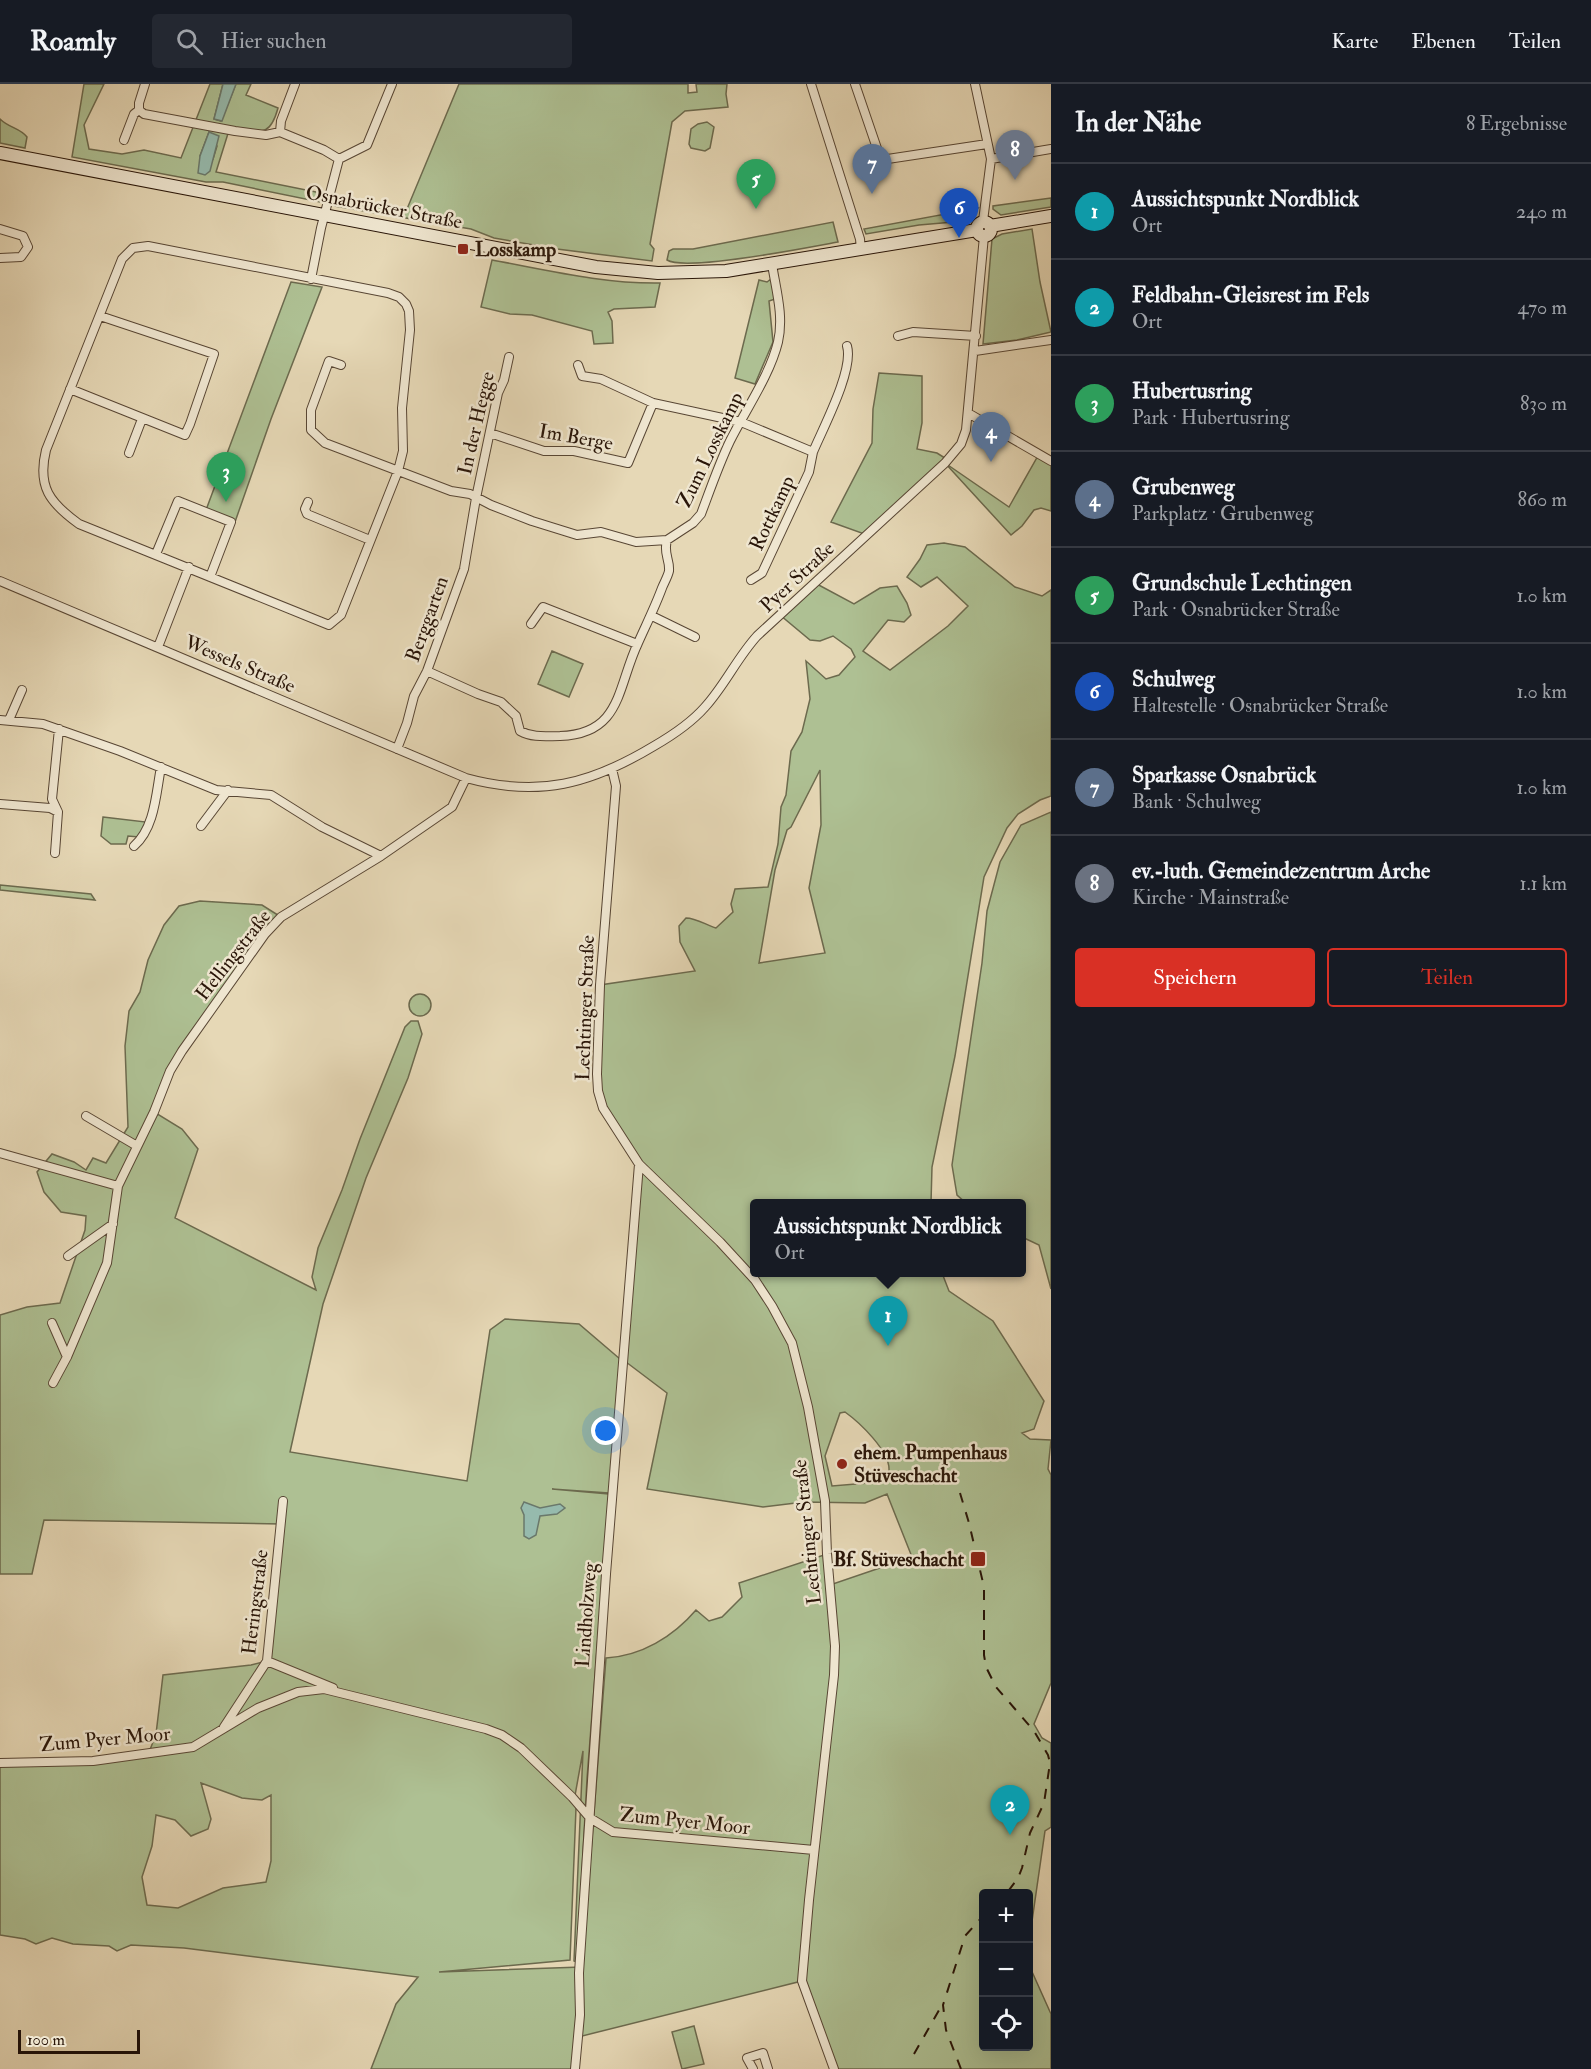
<!DOCTYPE html>
<html lang="de">
<head>
<meta charset="utf-8">
<style>
  body { margin:0; font-family:"IM FELL Double Pica",serif; background:#242831; color:#f1f3f6 }
  .controls { position:absolute; right:18px; bottom:18px; display:grid; overflow:hidden; border-radius:6px; box-shadow:0 6px 24px #0002 }
  .controls button { width:54px; height:54px; display:grid; place-items:center; padding:0; border:0; border-bottom:2px solid #363941; background:#171b24; color:#f1f3f6; font:30px sans-serif }
  .scale { position:absolute; left:18px; bottom:15px; width:122px; box-sizing:border-box; padding-left:6px; border:3px solid #291508; border-top:0; font-size:16px; line-height:21px; white-space:nowrap; color:#291508; -webkit-text-stroke:4px #efe6d0; paint-order:stroke }
  .you { position:absolute; left:606px; top:1347px; width:21px; height:21px; margin:-15px; border:4px solid #fff; border-radius:50%; background:#1a73e8; box-shadow:0 0 0 9px #1a73e833 }
  .badge { display:grid; place-items:center; width:39px; height:39px; border-radius:50%; background:#d93025; color:#fff; font-size:20px; font-weight:700 }
  .pin { position:absolute; translate:-50% -50px; filter:drop-shadow(0 2px 3px #0008) }
  .pin::after { content:''; position:absolute; top:32px; width:21px; height:18px; background:inherit; clip-path:polygon(0 0,100% 0,50% 100%) }
  .popup { position:absolute; left:750px; top:1115px; width:276px; height:78px; box-sizing:border-box; display:grid; place-content:center; border-radius:6px; background:#171b24; filter:drop-shadow(0 2px 4px #0005); font-size:20px; white-space:nowrap; color:#9ea1a6 }
  .popup b { font-size:22px; color:#f1f3f6 }
  .popup::after { content:''; position:absolute; left:50%; top:100%; margin-left:-12px; border:12px solid transparent; border-top-color:#171b24 }
  .list { margin:0; padding:0; list-style:none }
  h2 { display:flex; justify-content:space-between; align-items:center; height:78px; margin:0; padding:0 24px; font-size:26px }
  h2 small { font-size:20px; font-weight:400; color:#9ea1a6 }
  .list li { display:grid; grid-template-columns:39px 1fr auto; gap:18px; align-items:center; box-sizing:border-box; height:96px; padding:0 24px; border-top:2px solid #363941 }
  .list b { display:block; font-size:22px; white-space:nowrap }
  .list p { margin:0; font-size:20px; white-space:nowrap; color:#9ea1a6 }
  .list em { font-size:20px; font-style:normal; color:#9ea1a6 }
  .actions { display:flex; gap:12px; padding:18px 24px }
  .actions a { flex:1; padding:14px 0; border:2px solid #d93025; border-radius:6px; text-align:center; font-size:21px; color:#d93025 }
  .actions .main { background:#d93025; color:#fff }
  .icon { flex:none; width:33px; height:33px; fill:none; stroke:currentColor; stroke-width:2; stroke-linecap:round; stroke-linejoin:round }
  .map { position:relative; flex:none; width:1051px; height:1985px; overflow:hidden }
  header { display:flex; align-items:center; gap:36px; box-sizing:border-box; height:84px; padding:0 30px; background:#171b24; border-bottom:2px solid #363941 }
  header strong { font-size:28px }
  nav { display:flex; gap:33px; margin-inline-start:auto; font-size:21px }
  .search { width:420px; height:54px; background:#242831; display:flex; align-items:center; gap:15px; box-sizing:border-box; padding:0 21px; border-radius:6px; color:#9ea1a6; font-size:22px }
  main { display:flex }
  aside { flex:1; background:#171b24 }
  .map>svg:first-child { display:block }
  .green { fill:#aec093; stroke:#6c6a4e; stroke-width:1.5; fill-rule:evenodd }
  .water { fill:#96baad; stroke:#6a786b; stroke-width:1.5 }
  .lines { fill:none; stroke-linecap:round; stroke-linejoin:round }
  .street-casing { stroke:#584634; stroke-width:10 }
  .secondary-casing { stroke:#291508; stroke-width:14 }
  .street { stroke:#efe6d0; stroke-width:8 }
  .secondary { stroke:#efe6d0; stroke-width:12 }
  .rail { stroke:#291508; stroke-width:2; stroke-dasharray:10 10; stroke-linecap:butt }
  .poi-dot { fill:#8f2418; stroke:#efe6d0; stroke-width:2 }
  .labels { text-anchor:middle; dominant-baseline:central; stroke-width:5; stroke-linejoin:round; paint-order:stroke }
  .street-label { font-size:20px; fill:#291508; stroke:#efe6d0 }
  .poi-label { font-size:20px; font-weight:bold; fill:#291508; stroke:#efe6d0; text-anchor:start }
</style>
</head>
<body>
<header>
<strong>Roamly</strong>
<div class="search"><svg class="icon" aria-label="search" viewBox="0 0 24 24"><circle cx="10" cy="10" r="6"/><path d="M15 15l6 6"/></svg>Hier suchen</div>
<nav><a>Karte</a><a>Ebenen</a><a>Teilen</a></nav>
</header>
<main>
<div class="map">
<svg width="1051" height="1985" viewBox="0 0 1051 1985">
  <rect width="100%" height="100%" fill="#e6d8b6"/>
  <filter id="stains"><feTurbulence type="fractalNoise" baseFrequency=".00333" numOctaves="4"/><feColorMatrix values="0 0 0 0 .2 0 0 0 0 .09 0 0 0 0 .02 0 0 0 .5 -.17"/></filter>
  <radialGradient id="worn" r=".72"><stop offset=".6" stop-color="#630" stop-opacity="0"/><stop offset="1" stop-color="#630" stop-opacity=".3"/></radialGradient>
  <path class="green" d="M84,0H104L84,41L89,65L122,70L144,66L181,74L210,0H223L214,35L221,37L236,0H251L246,11L278,24C269,57 258,46 230,43L216,88L326,110L320,118L223,98H206L72,73ZM209,48L217,62L213,75L200,72Z
    M459,0H688V9L697,8L696,0H727L726,10L728,23L685,27L672,38L650,160L654,165L652,177L557,165L494,154L471,145L335,122L334,112L407,125Z
    M0,35C9,44 20,44 27,53L25,64L0,59Z
    M707,38L714,43L710,64L705,67L691,64L689,60L691,45L698,40Z
    M1051,114V123L1001,131L993,125V122Z
    M978,124L969,135L965,137L919,141L866,150L864,145Z
    M833,138L838,158C810,163 686,188 667,176L669,167L673,165H693Z
    M1032,145L1040,198L1051,248L1017,256L983,260L992,155L1002,150Z
    M492,176C547,186 604,200 660,199L655,223L614,225L608,228L612,237L613,259L594,260L592,247L532,231L510,230L481,223Z
    M771,195L775,215L769,217L773,258L755,300L735,294L759,196L767,198Z
    M291,198L322,203L271,335L235,438L206,426Z
    M879,289L922,292V339L917,365L937,369L948,376L945,379L1009,423L1039,370L1051,377V427L1041,424L1034,426L1022,442L1011,451L945,379L867,451L831,438L872,359L873,325Z
    M944,459L965,463L1015,503L1042,512L1051,506V712L1040,716L1018,730L1007,744L984,793L955,972L932,1083L931,1119L754,1120V1188L942,1189L949,1207L993,1237L1044,1317L1034,1345L1022,1349L1030,1355L1051,1356L1048,1385L1051,1391V1599L1034,1640L1042,1654L1051,1659V1743L1045,1747L1029,1858L1028,1810H984V1962H1028L1029,1881L1051,1930V1985H834L802,1897L578,1953L575,1985H371L396,1920L418,1893L184,1864L131,1861L117,1867L109,1862L73,1860L52,1854L36,1860L25,1855L0,1851V1679L148,1671L156,1650L163,1591L251,1581L267,1577L281,1440L44,1436L32,1490H0V1231L27,1223L60,1219L85,1146L86,1132L61,1128L44,1108L37,1088L52,1070L74,1078L86,1086L93,1074L106,1079L128,1043L125,962L129,927L140,908L148,876L164,841L179,822L200,817L262,821L281,833L182,967L154,1028L182,1045L198,1065L175,1134L316,1206L312,1193L318,1164L342,1106L360,1055L405,943L411,937H418L422,950L408,994L366,1094L323,1220L290,1368L467,1397L490,1246L505,1235L579,1240L620,1275L609,1409L552,1405L609,1410L587,1695L577,1878L574,1877L583,1667L574,1717L576,1724L570,1876L439,1888L582,1883L606,1574C641,1572 673,1553 696,1526L709,1537L722,1533L742,1513L739,1499L827,1470L830,1501L912,1473L887,1410L865,1419L804,1418L763,1423L647,1405L667,1309L626,1278L639,1081L598,1007L600,901L695,887L680,858L679,842L686,834C696,834 706,841 716,844L733,828L731,820L735,805L768,803L778,760L781,723L786,711L791,667L802,648L810,615L806,577L826,595L839,591L855,573L851,565L833,552L820,557L810,556L780,531L815,499L854,520L880,504L897,502L907,519L911,531L904,538L888,536L863,567L890,586L948,542L968,522L937,493L921,503L907,493L920,475L927,461ZM820,686L821,741L809,804L825,869L759,879L775,786L787,746L791,743ZM845,1328C859,1338 890,1367 889,1386C889,1386 886,1394 886,1395L868,1399L832,1402L825,1372L840,1329ZM201,1699L242,1714L262,1716L271,1711V1777L266,1798L223,1804L178,1824L147,1821L142,1793L152,1762L156,1731L175,1736L191,1752L208,1745L211,1735Z
    M552,567L583,580L569,613L538,600Z
    M1051,728V1205L1039,1161L1022,1153V1120L966,1119L957,1111L952,1081L982,879L987,827L1000,778L1021,741Z
    M103,733L146,738L139,753L128,752L126,760H111L101,752Z
    M0,801L91,810L95,816L0,806Z
    M409 921a11 11 0 1 1 22 0a11 11 0 1 1-22 0Z
    M694,1942L704,1980L682,1985L672,1948Z"/>
  <path class="water" d="M223,0H236L222,37L214,35Z
    M209,48L219,52L210,87L205,91L198,89L200,72Z
    M524,1418L540,1424L560,1420L565,1424L557,1430L540,1432L536,1451L529,1455L524,1452V1431L521,1424Z"/>
  <g class="lines">
    <g class="street-casing">
      <path id="street" d="M145,0L139,19V26L144,30L235,47L266,51L280,48L324,66L339,75L321,144L311,195
        M811,0L860,155L861,166
        M855,0L881,76L987,60
        M975,0L991,75
        M280,48L281,37L295,0
        M124,56L134,30L139,26
        M339,75L367,61L392,0
        M983,137L991,75L1051,65
        M0,145L23,152L28,163L21,173L0,174
        M148,162L388,209L399,213L406,220L409,227L410,246L402,324L403,367L398,387L341,531L329,541L79,440C50,419 37,403 46,366L122,175L133,164Z
        M898,252L913,248L976,252
        M975,267L1051,256
        M341,281L329,277L311,326V346L325,359L451,407L470,410L491,421L532,437L577,451L601,448L636,458L667,456L693,439L701,430C710,406 719,380 730,357C745,327 770,291 778,258C784,232 776,206 772,180
        M578,281L582,292L601,295L653,319L741,338L813,368L809,388L762,489L751,496
        M70,305L185,351L190,340L214,270L100,232
        M968,329L1051,377
        M490,349L544,367H574L628,379L653,319
        M813,368C823,344 854,286 847,262
        M129,369L142,335
        M308,418L305,425L307,430L370,456
        M156,470L178,417L231,438L210,493
        M0,497L466,694C539,714 591,700 654,662C673,651 691,639 705,623C725,601 737,574 757,552L945,379L961,360L966,346L984,152
        M652,532L695,553
        M531,540L543,523L637,560
        M158,563L189,483
        M427,587L478,610L501,618L516,632L520,647C533,654 546,652 560,652C622,650 617,603 638,559C646,541 655,523 662,504C664,499 668,492 669,487C670,475 663,470 667,456
        M0,636L43,640L120,667L216,706L271,711L322,743L381,772
        M9,636L22,606
        M397,665L407,639L414,612L427,587L464,485L476,414L498,309L504,296L509,273
        M612,685L616,702L600,901L597,990L598,1007L603,1024L639,1080L720,1158L755,1196L772,1222L792,1259L808,1323L825,1417L827,1470L835,1562L834,1591L809,1816L802,1897L834,1985
        M0,720L50,724L58,728L52,715L59,645
        M201,742L228,706
        M134,762C155,744 156,709 161,683
        M55,769L58,728
        M86,1032L137,1062
        M0,1069L118,1102
        M68,1172L113,1140
        M52,1239L67,1273
        M53,1299L67,1273L107,1179L118,1102L154,1028L170,987L182,967L265,850L281,833L381,772L452,723L466,694
        M267,1577L333,1604
        M224,1643L267,1577L283,1417
        M0,1679L93,1677L193,1663L258,1624L298,1608L324,1605L486,1645L502,1651L521,1664L572,1713L590,1734L613,1748L814,1766
        M575,1985L580,1931L579,1889L606,1490L639,1080
        M753,1985L747,1974L763,1969L768,1985"/>
    </g>
    <g class="secondary-casing">
      <path id="secondary" d="M0,69L596,183L658,189L726,187L977,146
        M977 145a7 7 0 1 1 14 0a7 7 0 1 1-14 0Z
        M990,142L1051,132"/>
    </g>
    <use href="#street" class="street"/>
    <use href="#secondary" class="secondary"/>
    <path class="rail" d="M960,1409L969,1439L984,1503V1571L986,1583L996,1603L1034,1647L1048,1671L1050,1679L1044,1719L1030,1749L1022,1784L1018,1794L1006,1810
      M914,1970L942,1921
      M961,1985L946,1946L943,1921L965,1852L984,1831"/>
  </g>
  <g class="poi-dot">
    <rect x="457" y="159" width="12" height="12" rx="3"/>
    <circle cx="842" cy="1380" r="6"/>
    <rect x="970" y="1467" width="16" height="16" rx="3"/>
  </g>
  <g class="labels">
    <g class="street-label">
      <text transform="translate(384 123) rotate(11)">Osnabrücker Straße</text>
      <text transform="translate(476 339) rotate(-77)">In der Hegge</text>
      <text transform="translate(576 353) rotate(10)">Im Berge</text>
      <text transform="translate(710 366) rotate(-64)">Zum Losskamp</text>
      <text transform="translate(772 429) rotate(-65)">Rottkamp</text>
      <text transform="translate(797 493) rotate(-43)">Pyer Straße</text>
      <text transform="translate(427 535) rotate(-70)">Berggarten</text>
      <text transform="translate(240 580) rotate(23)">Wessels Straße</text>
      <text transform="translate(233 871) rotate(-52)">Hellingstraße</text>
      <text transform="translate(585 924) rotate(-88)">Lechtinger Straße</text>
      <text transform="translate(807 1448) rotate(-96)">Lechtinger Straße</text>
      <text transform="translate(255 1518) rotate(-83)">Heringstraße</text>
      <text transform="translate(586 1531) rotate(-86)">Lindholzweg</text>
      <text transform="translate(105 1655) rotate(-5)">Zum Pyer Moor</text>
      <text transform="translate(685 1737) rotate(6)">Zum Pyer Moor</text>
    </g>
    <g class="poi-label">
      <text x="475" y="165">Losskamp</text>
      <text x="854" y="1368">ehem. Pumpenhaus<tspan x="854" dy="23">Stüveschacht</tspan></text>
      <text x="964" y="1475" text-anchor="end">Bf. Stüveschacht</text>
    </g>
  </g>
  <rect width="100%" height="100%" filter="url(#stains)"/>
  <rect width="100%" height="100%" fill="url(#worn)"/>
</svg>
<div class="controls">
<button>+</button>
<button>−</button>
<button><svg class="icon" aria-label="locate" viewBox="0 0 24 24"><circle cx="12" cy="12" r="6"/><path d="M12 2v4M12 18v4M2 12h4M18 12h4"/></svg></button>
</div>
<div class="scale">100 m</div>
<div class="you"></div>
<div class="pin badge" style="left:888px;top:1262px;background:#0f9aa8">1</div>
<div class="popup"><b>Aussichtspunkt Nordblick</b>Ort</div>
<div class="pin badge" style="left:1010px;top:1751px;background:#0f9aa8">2</div>
<div class="pin badge" style="left:226px;top:418px;background:#2e9e5b">3</div>
<div class="pin badge" style="left:991px;top:378px;background:#5c6f8a">4</div>
<div class="pin badge" style="left:756px;top:125px;background:#2e9e5b">5</div>
<div class="pin badge" style="left:959px;top:154px;background:#1a4fb4">6</div>
<div class="pin badge" style="left:872px;top:110px;background:#5c6f8a">7</div>
<div class="pin badge" style="left:1015px;top:96px;background:#6b7280">8</div>
</div>
<aside>
<h2>In der Nähe<small>8 Ergebnisse</small></h2>
<ul class="list">
<li><span class="badge" style="background:#0f9aa8">1</span><div><b>Aussichtspunkt Nordblick</b><p>Ort</p></div><em>240 m</em></li>
<li><span class="badge" style="background:#0f9aa8">2</span><div><b>Feldbahn-Gleisrest im Fels</b><p>Ort</p></div><em>470 m</em></li>
<li><span class="badge" style="background:#2e9e5b">3</span><div><b>Hubertusring</b><p>Park · Hubertusring</p></div><em>830 m</em></li>
<li><span class="badge" style="background:#5c6f8a">4</span><div><b>Grubenweg</b><p>Parkplatz · Grubenweg</p></div><em>860 m</em></li>
<li><span class="badge" style="background:#2e9e5b">5</span><div><b>Grundschule Lechtingen</b><p>Park · Osnabrücker Straße</p></div><em>1.0 km</em></li>
<li><span class="badge" style="background:#1a4fb4">6</span><div><b>Schulweg</b><p>Haltestelle · Osnabrücker Straße</p></div><em>1.0 km</em></li>
<li><span class="badge" style="background:#5c6f8a">7</span><div><b>Sparkasse Osnabrück</b><p>Bank · Schulweg</p></div><em>1.0 km</em></li>
<li><span class="badge" style="background:#6b7280">8</span><div><b>ev.-luth. Gemeindezentrum Arche</b><p>Kirche · Mainstraße</p></div><em>1.1 km</em></li>
</ul>
<div class="actions"><a class="main">Speichern</a><a>Teilen</a></div>
</aside>
</main>
</body>
</html>
